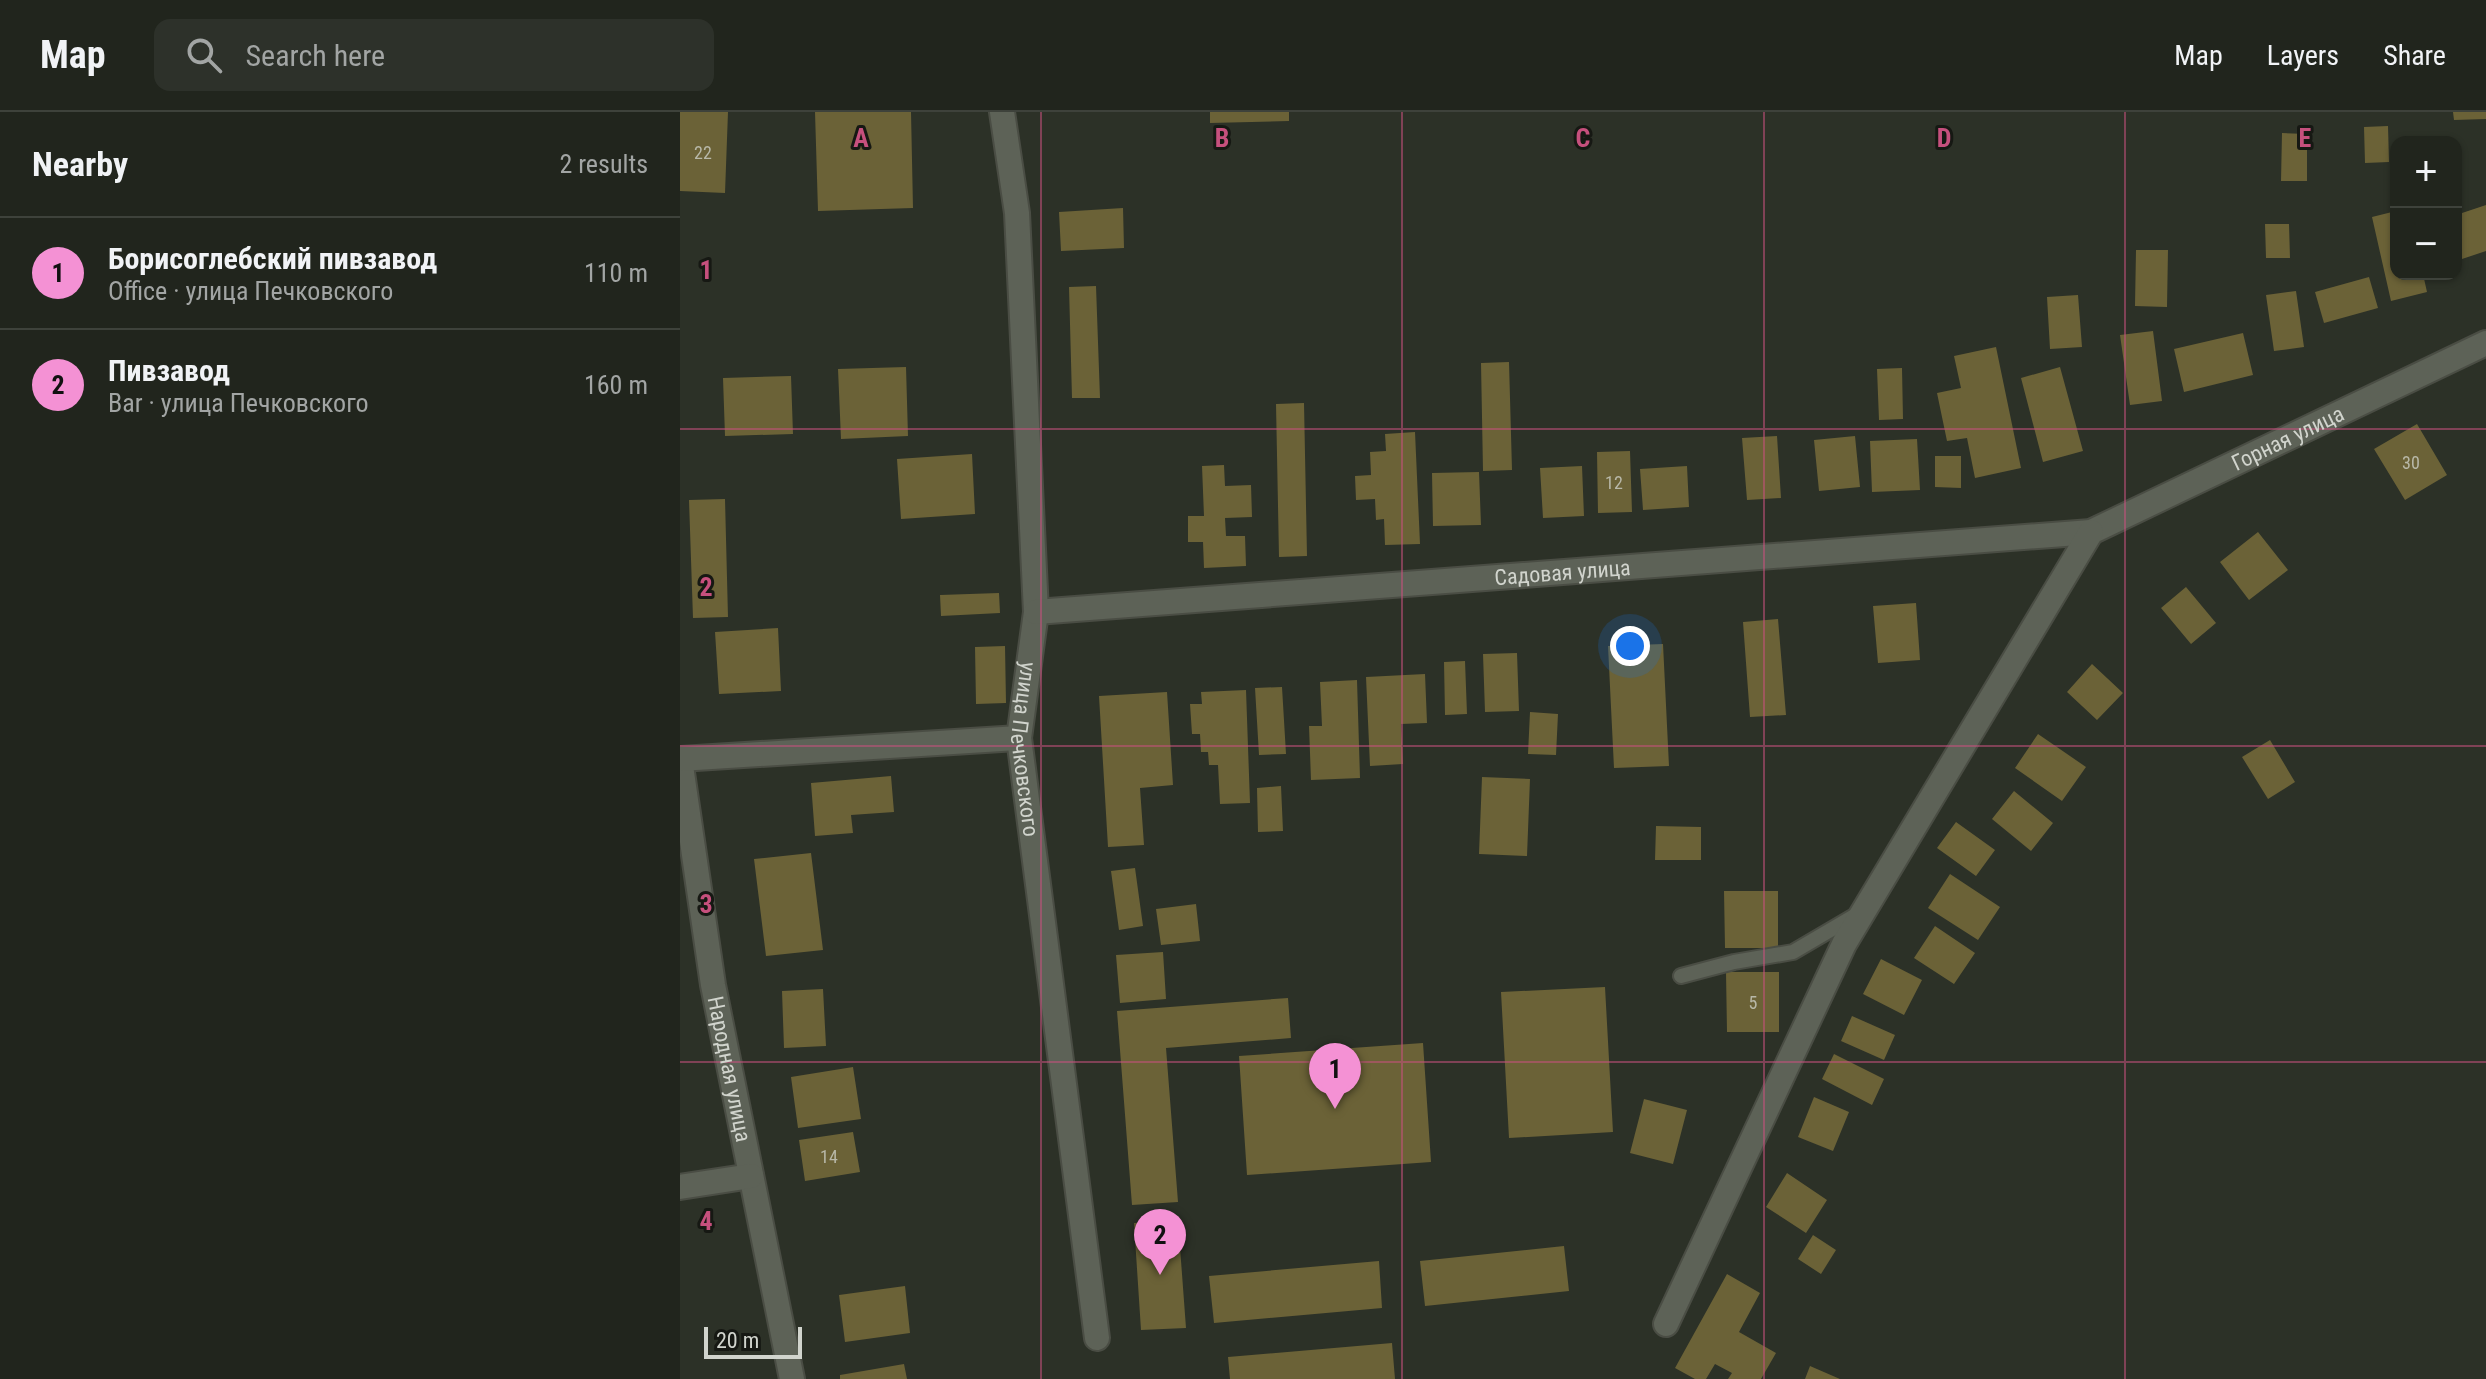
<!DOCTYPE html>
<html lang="en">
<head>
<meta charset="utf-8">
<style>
  body { margin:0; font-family:"Roboto Condensed",sans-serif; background:#2d312a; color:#f1f3f6 }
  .controls { position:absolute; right:24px; top:24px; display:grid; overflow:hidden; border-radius:16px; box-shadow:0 2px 6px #0004 }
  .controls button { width:72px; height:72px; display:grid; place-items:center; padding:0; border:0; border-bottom:2px solid #3e423b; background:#21251d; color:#f1f3f6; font:40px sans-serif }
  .scale { position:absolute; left:24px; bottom:20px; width:98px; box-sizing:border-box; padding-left:8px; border:4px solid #d1d4cd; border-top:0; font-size:22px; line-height:28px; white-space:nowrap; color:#d1d4cd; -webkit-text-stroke:6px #161813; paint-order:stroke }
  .you { position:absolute; left:950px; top:534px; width:28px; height:28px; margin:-20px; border:6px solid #fff; border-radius:50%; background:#1a73e8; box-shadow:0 0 0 12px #1a73e833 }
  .badge { display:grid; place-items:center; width:52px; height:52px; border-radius:50%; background:#f491d4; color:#111; font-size:26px; font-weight:700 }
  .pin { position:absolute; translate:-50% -66px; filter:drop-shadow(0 2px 4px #0008) }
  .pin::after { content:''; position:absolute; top:42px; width:28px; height:24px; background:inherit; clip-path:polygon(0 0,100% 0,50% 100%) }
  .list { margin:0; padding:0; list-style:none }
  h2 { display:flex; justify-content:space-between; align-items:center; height:104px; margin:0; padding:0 32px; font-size:34px }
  h2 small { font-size:26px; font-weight:400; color:#a2a5a4 }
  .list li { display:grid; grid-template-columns:52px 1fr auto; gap:24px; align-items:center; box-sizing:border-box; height:112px; padding:0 32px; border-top:2px solid #3e423b }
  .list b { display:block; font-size:30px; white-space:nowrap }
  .list p { margin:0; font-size:26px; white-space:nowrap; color:#a2a5a4 }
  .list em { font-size:26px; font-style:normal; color:#a2a5a4 }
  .icon { flex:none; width:44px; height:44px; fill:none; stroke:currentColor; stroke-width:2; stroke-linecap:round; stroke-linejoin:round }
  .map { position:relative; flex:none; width:1806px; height:1267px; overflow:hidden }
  header { display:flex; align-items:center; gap:48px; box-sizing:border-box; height:112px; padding:0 40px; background:#21251d; border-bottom:2px solid #3e423b }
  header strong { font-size:38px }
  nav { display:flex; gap:44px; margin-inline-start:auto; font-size:28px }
  .search { width:560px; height:72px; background:#2d312a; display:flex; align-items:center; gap:20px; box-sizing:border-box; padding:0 28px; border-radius:16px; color:#a2a5a4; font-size:30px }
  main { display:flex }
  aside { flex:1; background:#21251d }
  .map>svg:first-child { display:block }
  .building { fill:#6b6237 }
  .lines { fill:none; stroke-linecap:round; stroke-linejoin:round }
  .lane-casing { stroke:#4a4d44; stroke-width:18 }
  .street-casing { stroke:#4a4d44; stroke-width:28 }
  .lane { stroke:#5d6257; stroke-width:14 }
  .street { stroke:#5d6257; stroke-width:24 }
  .grid { fill:none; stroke:#c6507d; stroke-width:2; stroke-opacity:0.55 }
  .labels { text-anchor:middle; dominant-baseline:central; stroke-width:6; stroke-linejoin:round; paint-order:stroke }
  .number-label { font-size:18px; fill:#b8b8a8 }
  .street-label { font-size:22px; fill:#d1d4cd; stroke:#161813 }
  .grid-label { font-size:26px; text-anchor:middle; font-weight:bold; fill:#c6507d; stroke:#161813; stroke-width:6; stroke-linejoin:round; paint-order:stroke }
</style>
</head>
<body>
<header>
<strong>Map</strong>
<div class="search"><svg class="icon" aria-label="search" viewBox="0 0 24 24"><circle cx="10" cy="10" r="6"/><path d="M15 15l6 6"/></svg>Search here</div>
<nav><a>Map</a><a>Layers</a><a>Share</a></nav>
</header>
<main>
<aside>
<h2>Nearby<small>2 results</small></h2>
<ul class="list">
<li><span class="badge">1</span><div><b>Борисоглебский пивзавод</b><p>Office · улица Печковского</p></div><em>110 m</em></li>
<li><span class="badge">2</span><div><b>Пивзавод</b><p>Bar · улица Печковского</p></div><em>160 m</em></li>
</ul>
</aside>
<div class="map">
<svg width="1806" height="1267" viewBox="0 0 1806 1267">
  <rect width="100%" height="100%" fill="#2c3127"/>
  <path class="building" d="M0,0H48L45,81L0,79Z
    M135,0H231L233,96L138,99Z
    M530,0H609V9L530,11Z
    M1773,0H1806V7L1774,8Z
    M1708,14L1709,50L1685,51L1684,15Z
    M1602,21L1627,22V69H1601Z
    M1806,93V139L1776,149V103Z
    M443,96L444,136L381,139L379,100Z
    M1716,99V162H1743L1747,180L1711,189L1692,105Z
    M1585,112H1609L1610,146H1586Z
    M1456,138H1488L1487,195L1455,194Z
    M1689,165L1698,196L1644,211L1635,180Z
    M416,174L420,286H392L389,175Z
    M1616,179L1624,235L1594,239L1586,183Z
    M1398,183L1402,235L1370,237L1367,185Z
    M1473,219L1482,289L1450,293L1440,223Z
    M1563,221L1573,263L1504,280L1494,237Z
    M1316,235L1341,356L1295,366L1287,326L1267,329L1257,281L1281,276L1274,244Z
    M829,250L832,358L803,359L801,251Z
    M226,255L228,324L161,327L158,257Z
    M1380,255L1403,339L1363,350L1341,266Z
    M1222,256L1223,307L1199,308L1197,257Z
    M111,264L113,322L45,324L43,266Z
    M624,291L627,444L599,445L596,292Z
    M1737,312L1767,363L1725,388L1694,337Z
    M735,320L740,432L705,433L704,407L696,408L695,387L676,388L675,364L691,363L690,340L706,339L705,322Z
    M1097,324L1101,386L1067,388L1062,326Z
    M1175,324L1180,375L1139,379L1134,328Z
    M1237,327L1240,378L1192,380L1190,329Z
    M950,339L952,400L918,401L917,340Z
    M292,342L295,402L221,407L217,347Z
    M1255,344H1281V376L1255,375Z
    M544,353L545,374L571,373L572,405L545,406L546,424H565L566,454L524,456L523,430H508V404H524L522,354Z
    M902,354L904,404L863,406L860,356Z
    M1007,354L1009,395L963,398L960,357Z
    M799,360L801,413L753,414L752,361Z
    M45,387L48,505L13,506L9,388Z
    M1578,420L1608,458L1569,488L1540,450Z
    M1506,475L1536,511L1511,532L1481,496Z
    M319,481L320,501L261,504L260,483Z
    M1236,491L1240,548L1198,551L1193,494Z
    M1098,507L1106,603L1070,605L1063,510Z
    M98,516L101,579L39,582L35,520Z
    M983,532L989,654L934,656L928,534Z
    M325,534L326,591L296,592L295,535Z
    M837,541L839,599L805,600L803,542Z
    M785,549L787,602L765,603L764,550Z
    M1412,552L1443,581L1417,608L1387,580Z
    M745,562L747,611L721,612L723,652L690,654L686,565Z
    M677,568L680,666L631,668L629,614H642L640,570Z
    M602,575L606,642L579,643L575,576Z
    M566,578L570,691L540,692L538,653H529L528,640H521L520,622H512L510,592H522L521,580Z
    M487,580L493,673L460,676L464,733L428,735L419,584Z
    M850,600L878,602L876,643L848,642Z
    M1358,622L1406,655L1382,689L1335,656Z
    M1590,628L1615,670L1588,687L1562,645Z
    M211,664L214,700L171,703L173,721L135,724L131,671Z
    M802,665L850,667L847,744L799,742Z
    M601,674L603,719L578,720L577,676Z
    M1334,679L1373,711L1351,739L1312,707Z
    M1276,710L1315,738L1296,764L1257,736Z
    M976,714L1021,715V748H975Z
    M131,741L143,838L86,844L74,747Z
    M455,756L463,814L439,818L431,759Z
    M1270,762L1320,795L1298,828L1248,796Z
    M1044,779H1098V836H1045Z
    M516,792L520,829L481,833L476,797Z
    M1255,814L1295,841L1274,872L1234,846Z
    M483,840L486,887L440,891L436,843Z
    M1201,847L1242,868L1224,903L1183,882Z
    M1046,860H1099V920H1047Z
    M925,875L933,1020L829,1026L821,880Z
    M143,877L146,934L104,936L102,879Z
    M608,886L611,926L486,936L498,1090L452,1093L437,899Z
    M1172,904L1215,923L1204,948L1161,929Z
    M743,931L751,1050L567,1063L559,944Z
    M1154,942L1204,967L1192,993L1142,967Z
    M173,955L181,1007L118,1016L111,965Z
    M1134,985L1169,1000L1153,1039L1118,1025Z
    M964,987L1007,998L993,1052L950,1041Z
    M173,1020L180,1060L125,1069L119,1028Z
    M1107,1061L1147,1088L1126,1121L1086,1095Z
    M498,1108L506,1216L461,1218L454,1111Z
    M1133,1123L1156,1138L1141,1162L1118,1147Z
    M884,1134L889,1179L745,1194L740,1149Z
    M699,1149L702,1196L534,1211L529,1164Z
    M1047,1162L1080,1181L1059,1220L1096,1241L1081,1267H1048L1052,1261L1035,1252L1026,1267H1015L995,1256Z
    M225,1174L230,1221L165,1230L159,1183Z
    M712,1231L715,1267H550L548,1245Z
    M224,1252L227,1267H160V1263Z
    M1130,1254L1160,1267H1125Z"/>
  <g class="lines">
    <g class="lane-casing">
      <path id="lane" d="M1001,864L1054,850L1113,840L1176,803"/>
    </g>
    <g class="street-casing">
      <g id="street">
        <path id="s1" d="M322,0L337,101L356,500L339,626L417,1226"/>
        <path id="s2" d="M356,500L1411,420L1806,231"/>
        <path id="s3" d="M0,647L33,873L112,1267"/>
        <path d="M0,647L339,626"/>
        <path d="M0,1075L71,1064"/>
        <path d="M986,1212L1164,832L1411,420"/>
      </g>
    </g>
    <use href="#lane" class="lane"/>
    <use href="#street" class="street"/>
  </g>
  <path class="grid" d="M361,0V1267M722,0V1267M1084,0V1267M1445,0V1267M0,317H1806M0,634H1806M0,950H1806"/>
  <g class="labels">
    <g class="number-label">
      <text x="23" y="40">22</text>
      <text x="1731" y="350">30</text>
      <text x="934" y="370">12</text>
      <text x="1073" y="890">5</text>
      <text x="149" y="1044">14</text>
    </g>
    <g class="street-label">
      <text stroke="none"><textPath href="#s2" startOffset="1276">Горная улица</textPath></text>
      <text stroke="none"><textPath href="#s2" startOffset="528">Садовая улица</textPath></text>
      <text stroke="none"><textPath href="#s1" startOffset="640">улица Печковского</textPath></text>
      <text stroke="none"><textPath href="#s3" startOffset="314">Народная улица</textPath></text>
    </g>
  </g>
  <g class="grid-label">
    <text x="181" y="35">A</text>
    <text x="542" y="35">B</text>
    <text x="903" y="35">C</text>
    <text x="1264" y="35">D</text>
    <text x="1625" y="35">E</text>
    <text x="26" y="167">1</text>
    <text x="26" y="484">2</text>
    <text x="26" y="801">3</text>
    <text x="26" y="1118">4</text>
  </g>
</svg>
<div class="controls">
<button>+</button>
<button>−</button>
</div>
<div class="scale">20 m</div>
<div class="you"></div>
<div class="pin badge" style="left:655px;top:997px">1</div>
<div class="pin badge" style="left:480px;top:1163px">2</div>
</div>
</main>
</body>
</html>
